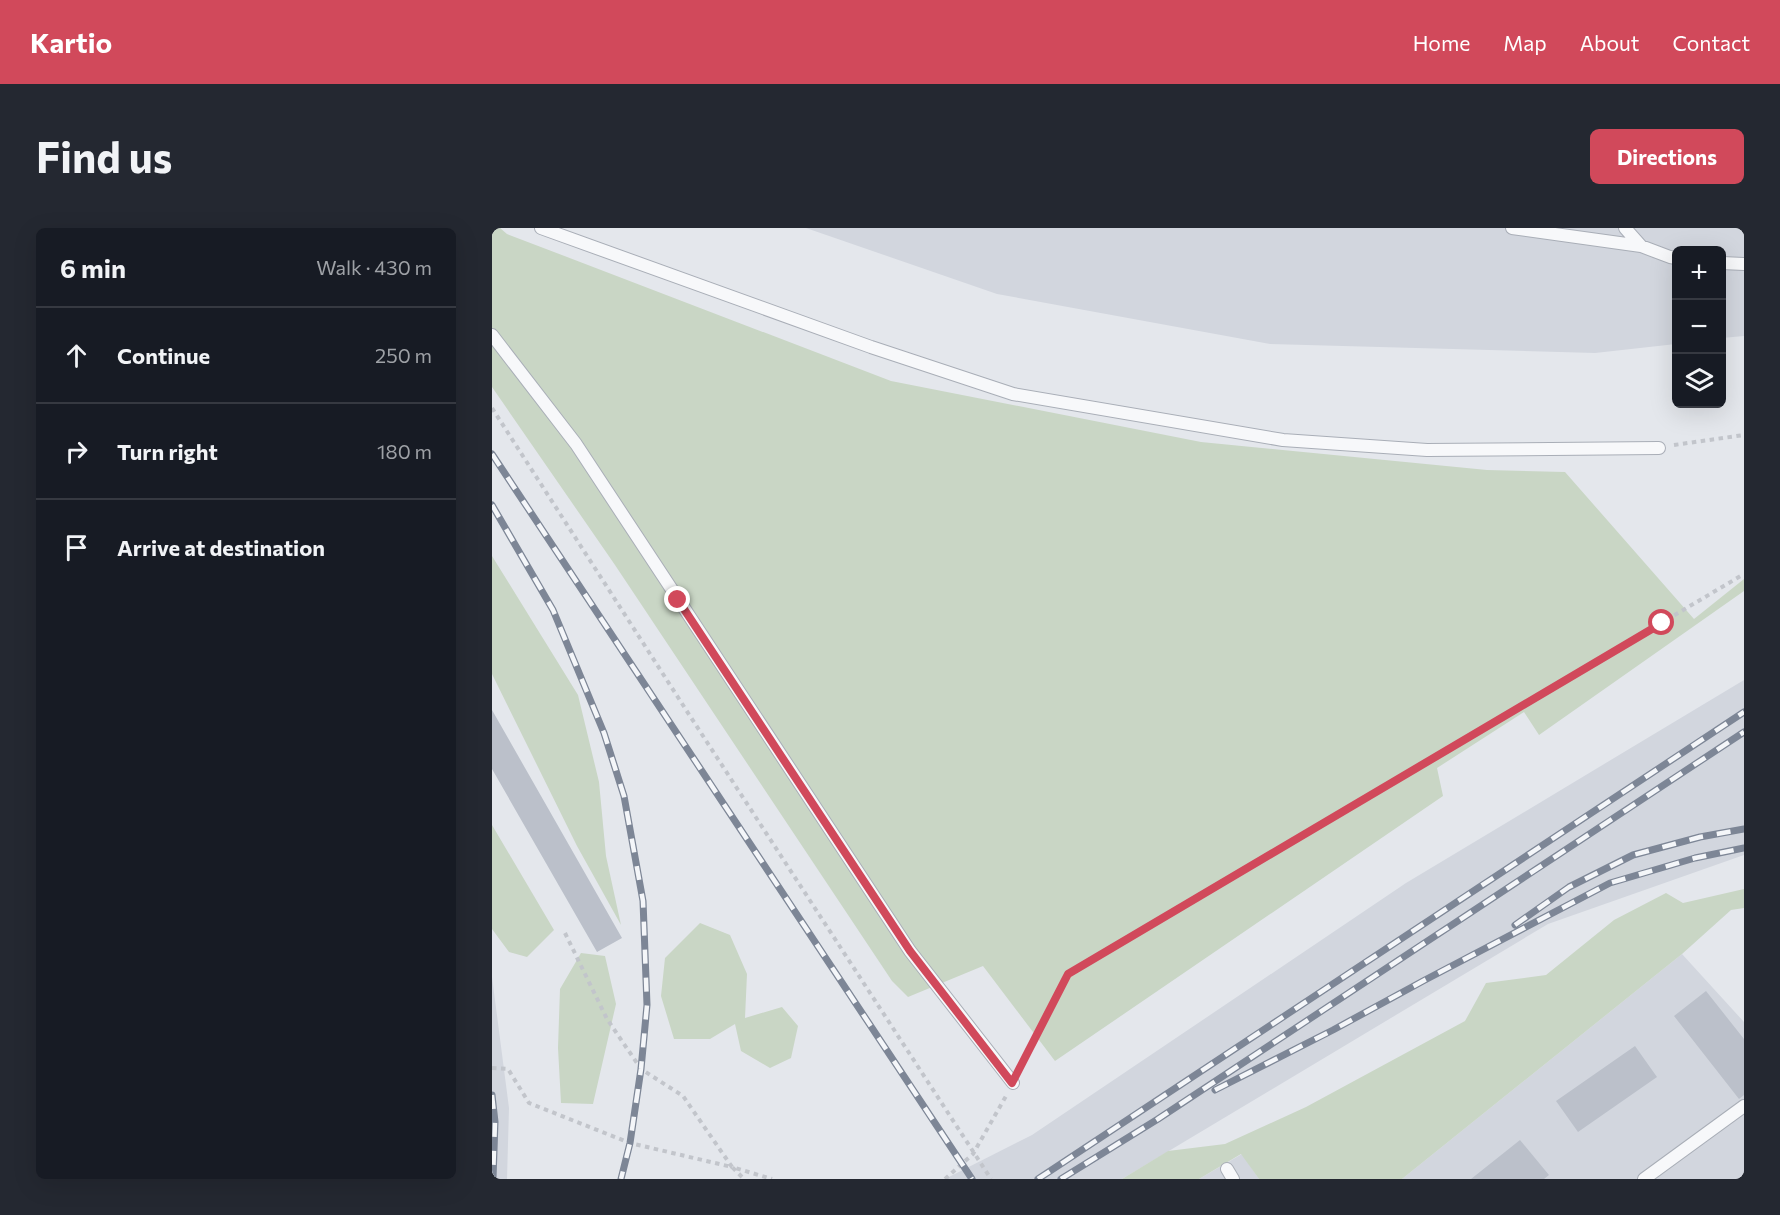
<!DOCTYPE html>
<html lang="en">
<head>
<meta charset="utf-8">
<style>
  body { margin:0; font-family:Commissioner,sans-serif; background:#242831; color:#f1f3f6 }
  .controls { position:absolute; right:18px; top:18px; display:grid; overflow:hidden; border-radius:9px; box-shadow:0 6px 24px #0002 }
  .controls button { width:54px; height:54px; display:grid; place-items:center; padding:0; border:0; border-bottom:2px solid #363941; background:#171b24; color:#f1f3f6; font:30px sans-serif }
  .stop { position:absolute; width:18px; height:18px; margin:-14px; border:4px solid #d1495b; border-radius:50%; background:#fff }
  .stop.end { background:#d1495b; border-color:#fff; box-shadow:0 2px 6px #0008 }
  .list { margin:0; padding:0; list-style:none }
  h2 { display:flex; justify-content:space-between; align-items:center; height:78px; margin:0; padding:0 24px; font-size:26px }
  h2 small { font-size:20px; font-weight:400; color:#9ea1a6 }
  .list li { display:grid; grid-template-columns:39px 1fr auto; gap:18px; align-items:center; box-sizing:border-box; height:96px; padding:0 24px; border-top:2px solid #363941 }
  .list b { display:block; font-size:22px; white-space:nowrap }
  .list em { font-size:20px; font-style:normal; color:#9ea1a6 }
  .icon { flex:none; width:33px; height:33px; fill:none; stroke:currentColor; stroke-width:2; stroke-linecap:round; stroke-linejoin:round }
  .map { position:relative; flex:none; width:1252px; height:951px; overflow:hidden; border-radius:9px }
  header { display:flex; align-items:center; gap:36px; box-sizing:border-box; height:84px; padding:0 30px; background:#d1495b; color:#fff }
  header strong { font-size:28px }
  nav { display:flex; gap:33px; margin-inline-start:auto; font-size:21px }
  .intro { display:flex; align-items:center; justify-content:space-between; box-sizing:border-box; height:144px; padding:0 36px }
  h1 { margin:0; font-size:42px }
  .button { padding:15px 27px; border-radius:9px; background:#d1495b; color:#fff; font-size:21px; font-weight:700 }
  main { display:flex; gap:36px; padding:0 36px }
  aside { flex:1; background:#171b24; border-radius:9px; box-shadow:0 6px 24px #0002 }
  .map>svg:first-child { display:block }
  .built { fill:#d2d6de }
  .green { fill:#c9d6c5 }
  .building { fill:#bbc0ca }
  .lines { fill:none; stroke-linecap:round; stroke-linejoin:round }
  .lane-casing { stroke:#a9aeb7; stroke-width:14 }
  .path { stroke:#c2c5cb; stroke-width:4; stroke-dasharray:4.5 4.5; stroke-linecap:butt }
  .lane { stroke:#f7f8fa; stroke-width:12 }
  .rail-casing { stroke:#7d8696; stroke-width:7 }
  .rail { stroke:#f4f6f9; stroke-width:4.5; stroke-dasharray:14; stroke-linecap:butt }
  .route { stroke:#d1495b; stroke-width:8 }
</style>
</head>
<body>
<header>
<strong>Kartio</strong>
<nav><a>Home</a><a>Map</a><a>About</a><a>Contact</a></nav>
</header>
<div class="intro"><h1>Find us</h1><a class="button">Directions</a></div>
<main>
<aside>
<h2>6 min<small>Walk · 430 m</small></h2>
<ul class="list">
<li><svg class="icon" aria-label="ahead" viewBox="0 0 24 24"><path d="M12 20V5M6 11l6-6 6 6"/></svg><div><b>Continue</b></div><em>250 m</em></li>
<li><svg class="icon" aria-label="right" viewBox="0 0 24 24"><path d="M7 20v-9h11M14 6l5 5-5 5"/></svg><div><b>Turn right</b></div><em>180 m</em></li>
<li><svg class="icon" aria-label="arrive" viewBox="0 0 24 24"><path d="M6 21V4h12l-3 4 3 4H6"/></svg><div><b>Arrive at destination</b></div></li>
</ul>
</aside>
<div class="map">
<svg width="1252" height="951" viewBox="0 0 1252 951">
  <rect width="100%" height="100%" fill="#e4e7ec"/>
  <path class="built" d="M314,0H1252V108L1230,110V22H1184V116L1103,125L778,116L505,66Z
    M1252,452V627L1056,696L630,951H453L540,907L914,655Z
    M1190,726L1252,794V951H910Z
    M0,749L17,880L15,951H0Z
    M750,926L767,951H707Z"/>
  <path class="green" d="M0,0H8L15,6L399,153L709,214L995,242L1073,244L1202,391L1252,351V363L1047,507L1032,484L945,540L951,568L563,833L491,738L416,769L400,753L123,337L0,159Z
    M0,328L86,467L107,554L114,628L129,697L85,618L0,446Z
    M0,597L62,702L35,729L17,724L0,701Z
    M1252,661V680L1239,682L1190,726L910,951H767L749,926L707,951H630L676,923L733,916L814,879L973,793L994,755L1054,747L1122,692L1174,665L1191,675Z
    M208,695L238,707L255,746L253,790L290,779L306,798L299,830L278,840L249,823L243,796L218,811H182L169,768L173,730Z
    M89,725L113,728L124,776L101,876L69,875L66,820L68,761Z"/>
  <path class="building" d="M0,482L130,710L105,724L0,541Z
    M1214,763L1252,811V867L1247,871L1182,788Z
    M1143,818L1165,849L1086,904L1064,873Z
    M1028,912L1057,947L1052,951H979Z"/>
  <g class="lines">
    <g class="lane-casing">
      <path id="lane" d="M49,0L379,119L521,166L791,212L935,222L1167,220
        M1020,0L1149,18
        M1133,0L1149,18L1178,29L1184,30
        M1230,35L1252,36
        M0,107L84,216L418,723L521,855
        M735,941L741,951
        M1152,951L1252,878"/>
    </g>
    <path class="path" d="M0,180L198,488L499,951
      M1182,217L1252,207
      M73,705L115,791L149,841L191,868L240,939L280,951
      M0,840L16,841L37,875L138,915L240,939L252,951
      M528,840L576,746L1252,346
      M453,951L481,926L514,868"/>
    <use href="#lane" class="lane"/>
    <g class="rail-casing">
      <path id="rail" d="M0,226L480,951
        M0,277L61,382L112,505L132,568L151,673L155,777L149,841L138,915L129,951
        M1023,697L1077,659L1141,627L1208,609L1252,601
        M723,862L841,802L931,753L1118,655L1203,630L1252,620
        M0,867L3,894L1,951
        M546,951L1252,484
        M569,951L666,891L1252,504"/>
    </g>
    <use href="#rail" class="rail"/>
  </g>
  <g class="lines">
    <path class="route" d="M186,372L418,723L520,855L576,746L1170,395"/>
  </g>
</svg>
<div class="controls">
<button>+</button>
<button>−</button>
<button><svg class="icon" aria-label="layers" viewBox="0 0 24 24"><path d="M12 4l9 5-9 5-9-5zM3 14l9 5 9-5"/></svg></button>
</div>
<div class="stop" style="left:1170px;top:395px"></div>
<div class="stop end" style="left:186px;top:372px"></div>
</div>
</main>
</body>
</html>
